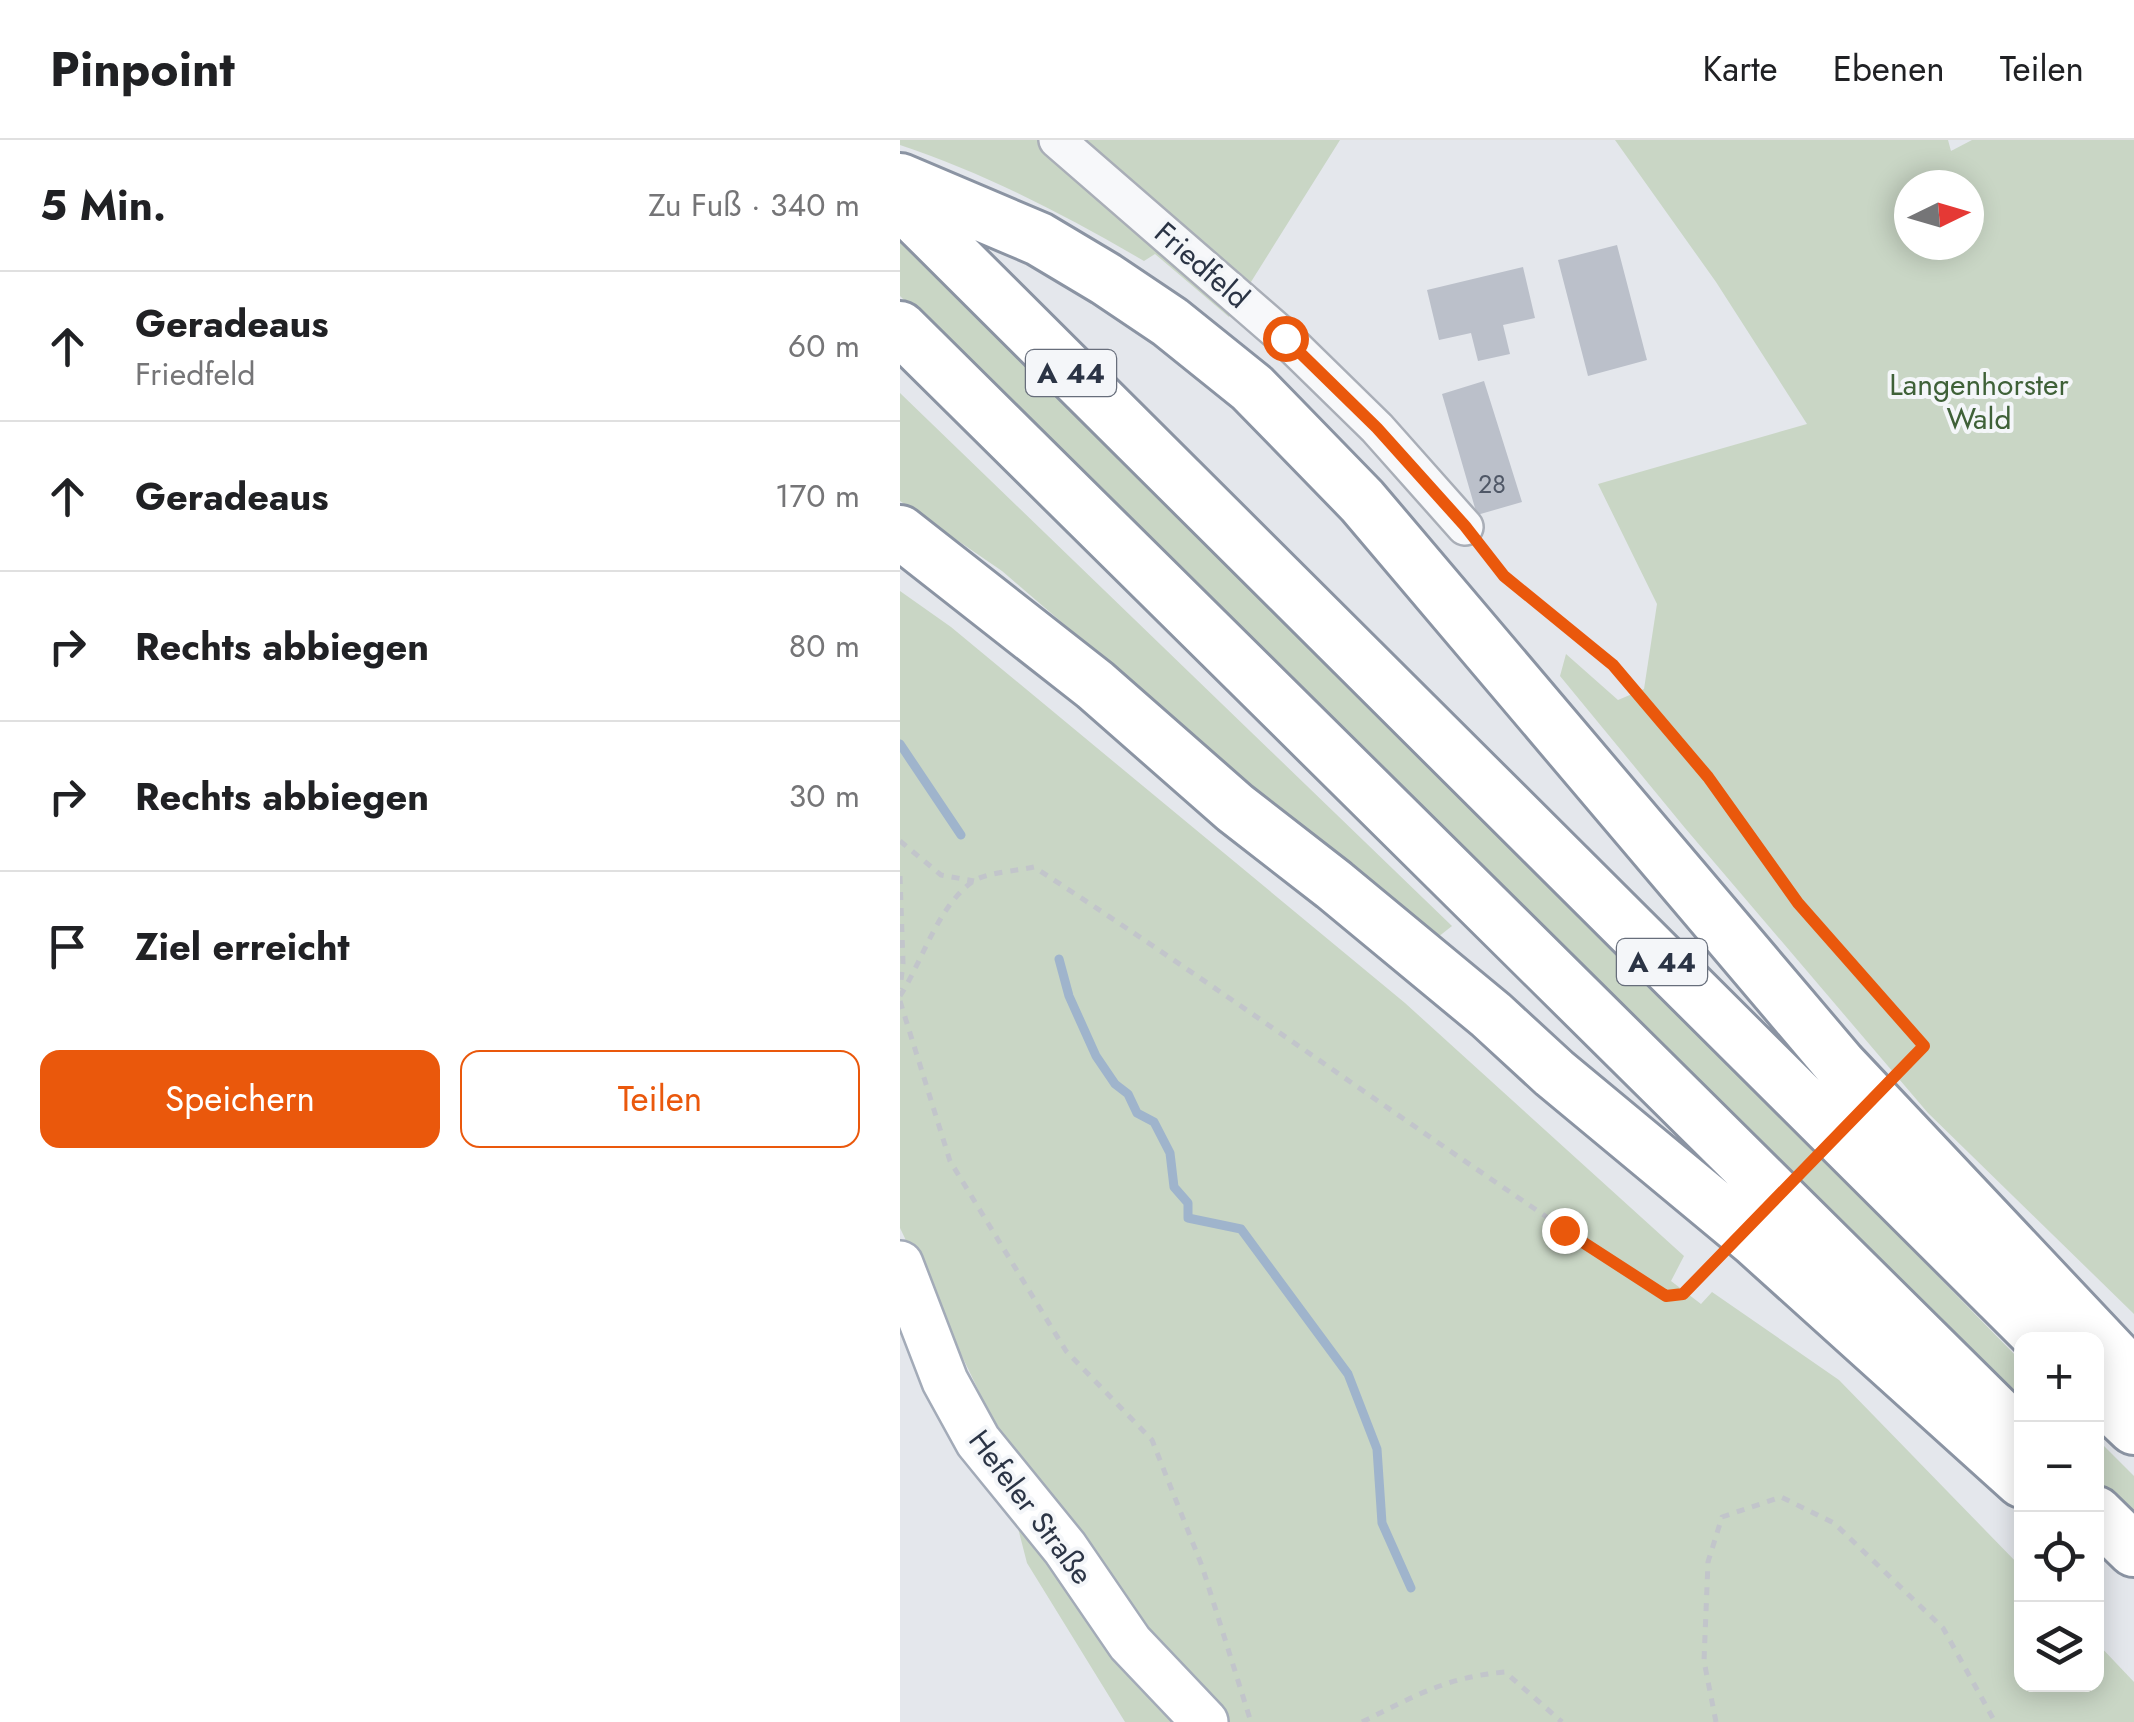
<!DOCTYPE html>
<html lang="de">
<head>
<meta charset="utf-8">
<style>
  body { margin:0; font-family:Jost,sans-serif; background:#f6f6f6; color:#202124 }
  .controls { position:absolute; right:30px; bottom:30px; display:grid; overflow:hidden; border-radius:20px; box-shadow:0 5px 25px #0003 }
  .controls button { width:90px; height:90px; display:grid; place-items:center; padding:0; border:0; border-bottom:2px solid #e0e0e0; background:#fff; color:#202124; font:50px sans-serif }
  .compass { position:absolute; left:994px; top:30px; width:90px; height:90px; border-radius:50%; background:#fff; box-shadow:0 5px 25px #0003; rotate:85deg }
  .stop { position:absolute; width:30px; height:30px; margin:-22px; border:8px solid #ea580c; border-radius:50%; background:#fff }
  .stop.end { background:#ea580c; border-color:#fff; box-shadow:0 2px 10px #0008 }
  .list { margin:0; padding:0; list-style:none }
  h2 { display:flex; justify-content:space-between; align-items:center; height:130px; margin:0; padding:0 40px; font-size:42px }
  h2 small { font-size:32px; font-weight:400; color:#757577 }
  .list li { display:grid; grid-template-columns:65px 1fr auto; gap:30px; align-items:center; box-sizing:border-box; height:150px; padding:0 40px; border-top:2px solid #e0e0e0 }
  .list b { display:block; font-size:38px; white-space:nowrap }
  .list p { margin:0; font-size:32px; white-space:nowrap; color:#757577 }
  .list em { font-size:32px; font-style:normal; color:#757577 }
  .actions { display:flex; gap:20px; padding:30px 40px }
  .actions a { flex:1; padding:22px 0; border:2px solid #ea580c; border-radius:20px; text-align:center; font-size:35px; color:#ea580c }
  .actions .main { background:#ea580c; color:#fff }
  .icon { flex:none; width:55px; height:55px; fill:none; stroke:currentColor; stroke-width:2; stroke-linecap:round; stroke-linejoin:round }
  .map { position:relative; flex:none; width:1234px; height:1582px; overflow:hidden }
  header { display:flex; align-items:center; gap:60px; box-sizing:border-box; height:140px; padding:0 50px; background:#fff; border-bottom:2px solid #e0e0e0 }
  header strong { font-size:48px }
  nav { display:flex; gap:55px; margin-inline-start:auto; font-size:35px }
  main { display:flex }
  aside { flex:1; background:#fff }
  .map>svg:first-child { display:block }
  .green { fill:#c9d6c5; fill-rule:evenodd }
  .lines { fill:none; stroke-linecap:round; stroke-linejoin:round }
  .stream { stroke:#9fb4cc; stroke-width:9 }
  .building { fill:#bbc0ca }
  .minor-casing { stroke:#a9aeb7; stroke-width:40 }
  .major-casing { stroke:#a3abb8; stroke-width:50 }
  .highway-casing { stroke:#8b94a3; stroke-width:58 }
  .path { stroke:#c2c5cb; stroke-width:5; stroke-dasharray:8 8; stroke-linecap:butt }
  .minor { stroke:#f7f8fa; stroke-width:35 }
  .major { stroke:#fff; stroke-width:45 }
  .highway { stroke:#fff; stroke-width:52 }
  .path-bridge { stroke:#c2c5cb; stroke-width:5; stroke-dasharray:8 8; stroke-linecap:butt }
  .route { stroke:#ea580c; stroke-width:12 }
  .labels { text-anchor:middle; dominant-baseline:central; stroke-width:8; stroke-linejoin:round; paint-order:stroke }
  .number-label { font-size:25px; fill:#4f5766 }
  .shield { fill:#f4f6f9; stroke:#676e7b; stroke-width:2.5 }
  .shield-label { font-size:28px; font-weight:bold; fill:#2b3445 }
  .street-label { font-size:30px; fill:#2b3445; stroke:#f4f6f9 }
  .park-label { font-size:30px; fill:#3f6138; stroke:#f4f6f9 }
</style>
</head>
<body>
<header>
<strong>Pinpoint</strong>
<nav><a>Karte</a><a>Ebenen</a><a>Teilen</a></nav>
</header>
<main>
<aside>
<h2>5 Min.<small>Zu Fuß · 340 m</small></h2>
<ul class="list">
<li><svg class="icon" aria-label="ahead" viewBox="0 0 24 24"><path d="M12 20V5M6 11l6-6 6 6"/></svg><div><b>Geradeaus</b><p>Friedfeld</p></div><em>60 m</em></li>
<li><svg class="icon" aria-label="ahead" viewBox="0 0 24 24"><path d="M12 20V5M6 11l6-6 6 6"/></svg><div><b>Geradeaus</b></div><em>170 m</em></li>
<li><svg class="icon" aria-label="right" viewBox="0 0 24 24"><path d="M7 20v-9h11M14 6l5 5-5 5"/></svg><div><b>Rechts abbiegen</b></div><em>80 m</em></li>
<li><svg class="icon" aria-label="right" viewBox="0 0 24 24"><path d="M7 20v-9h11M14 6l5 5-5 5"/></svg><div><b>Rechts abbiegen</b></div><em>30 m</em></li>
<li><svg class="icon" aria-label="arrive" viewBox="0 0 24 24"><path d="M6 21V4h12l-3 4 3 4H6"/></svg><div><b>Ziel erreicht</b></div></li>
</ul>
<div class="actions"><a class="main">Speichern</a><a>Teilen</a></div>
</aside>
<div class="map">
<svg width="1234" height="1582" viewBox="0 0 1234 1582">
  <rect width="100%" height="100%" fill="#e4e7ec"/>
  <path class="green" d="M0,0H440L329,177L255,114L244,121C165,75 87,34 0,5Z
    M715,0H1048L1051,11L1072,0H1234V1174L1028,973L785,688L660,536L666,514L718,560L744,549L757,464L698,344L907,284L816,142ZM1009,45H1069V105H1009Z
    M0,99L724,816L1121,1221V1271L0,156Z
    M0,253L552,786L533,801L102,431L0,361Z
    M0,451L51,487L505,863L784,1116L771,1141L801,1164L812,1152L939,1240L1121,1427L1122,1544H1196L1197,1503L1234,1542V1582H225L127,1423L87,1268L0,1088Z
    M1196,1298L1234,1336V1383L1197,1346Z"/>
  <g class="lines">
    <path class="stream" d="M0,604L61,695
      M159,819L169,856L196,916L215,944L228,954L237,973L254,982L270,1013L274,1047L288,1063V1078L341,1089L448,1234L477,1309L482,1383L511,1448"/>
  </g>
  <path class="building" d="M717,105L747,220L688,236L658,120Z
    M623,127L635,178L603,185L610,214L578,221L571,193L539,200L527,150Z
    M584,241L622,362L577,375L542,254Z"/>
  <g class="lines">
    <g class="minor-casing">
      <path id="minor" d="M157,0L385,198L477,288L565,387"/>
    </g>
    <g class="major-casing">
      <path id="major" d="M0,1124L45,1241L78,1301L165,1408L230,1503L305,1582"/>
    </g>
    <g class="highway-casing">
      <path id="highway" d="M0,40L139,99L206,139L270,182L352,248L462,361L940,925L1234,1237
        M0,62L1143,1200
        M0,188L1122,1298
        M0,392L195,545L335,668L434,745L591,875L654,933L855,1100L1122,1341
        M1196,1252L1234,1288
        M1196,1373L1234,1410"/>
    </g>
    <path class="path" d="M582,408L604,435L713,525L808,637L898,763L1024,906L1015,915
      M0,701L41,735L74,741
      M0,736L3,823L0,849
      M0,856C23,820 37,768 72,742C86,732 117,731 134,727C348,866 553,1018 766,1156L783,1154L792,1141
      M0,861L50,1021L166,1211L252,1300L302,1426L351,1582
      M462,1582C513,1557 546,1537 605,1532L662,1582
      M816,1582L804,1521L808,1422L822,1377L881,1357L934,1383L1043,1488L1095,1582"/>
    <use href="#minor" class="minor"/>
    <use href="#major" class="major"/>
    <use href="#highway" class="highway"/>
    <path class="path-bridge" d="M792,1141L1015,915"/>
  </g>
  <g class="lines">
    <path class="route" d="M385,198L477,288L565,386L604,436L713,525L808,637L898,763L1024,906L783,1154L766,1156L664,1090"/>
  </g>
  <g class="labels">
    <g class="number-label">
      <text x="592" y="344">28</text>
    </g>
    <g class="shield">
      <rect x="126" y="210" width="90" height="46" rx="8"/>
      <rect x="717" y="799" width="90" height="46" rx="8"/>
    </g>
    <g class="shield-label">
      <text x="171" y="233">A 44</text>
      <text x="762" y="822">A 44</text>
    </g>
    <g class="street-label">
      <text transform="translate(302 125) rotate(41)">Friedfeld</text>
      <text transform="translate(131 1367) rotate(53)">Hefeler Straße</text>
    </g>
    <g class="park-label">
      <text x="1079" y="244">Langenhorster<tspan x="1079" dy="34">Wald</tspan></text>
    </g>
  </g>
</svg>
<div class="controls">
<button>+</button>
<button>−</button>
<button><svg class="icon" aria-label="locate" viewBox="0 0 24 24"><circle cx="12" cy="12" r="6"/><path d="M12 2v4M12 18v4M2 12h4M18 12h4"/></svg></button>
<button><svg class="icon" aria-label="layers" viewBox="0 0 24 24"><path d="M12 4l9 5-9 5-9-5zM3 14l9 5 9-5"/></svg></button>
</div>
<svg class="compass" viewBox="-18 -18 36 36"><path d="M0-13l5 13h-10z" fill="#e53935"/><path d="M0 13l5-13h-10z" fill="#757577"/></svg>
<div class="stop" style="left:385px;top:198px"></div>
<div class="stop end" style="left:664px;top:1090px"></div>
</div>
</main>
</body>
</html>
